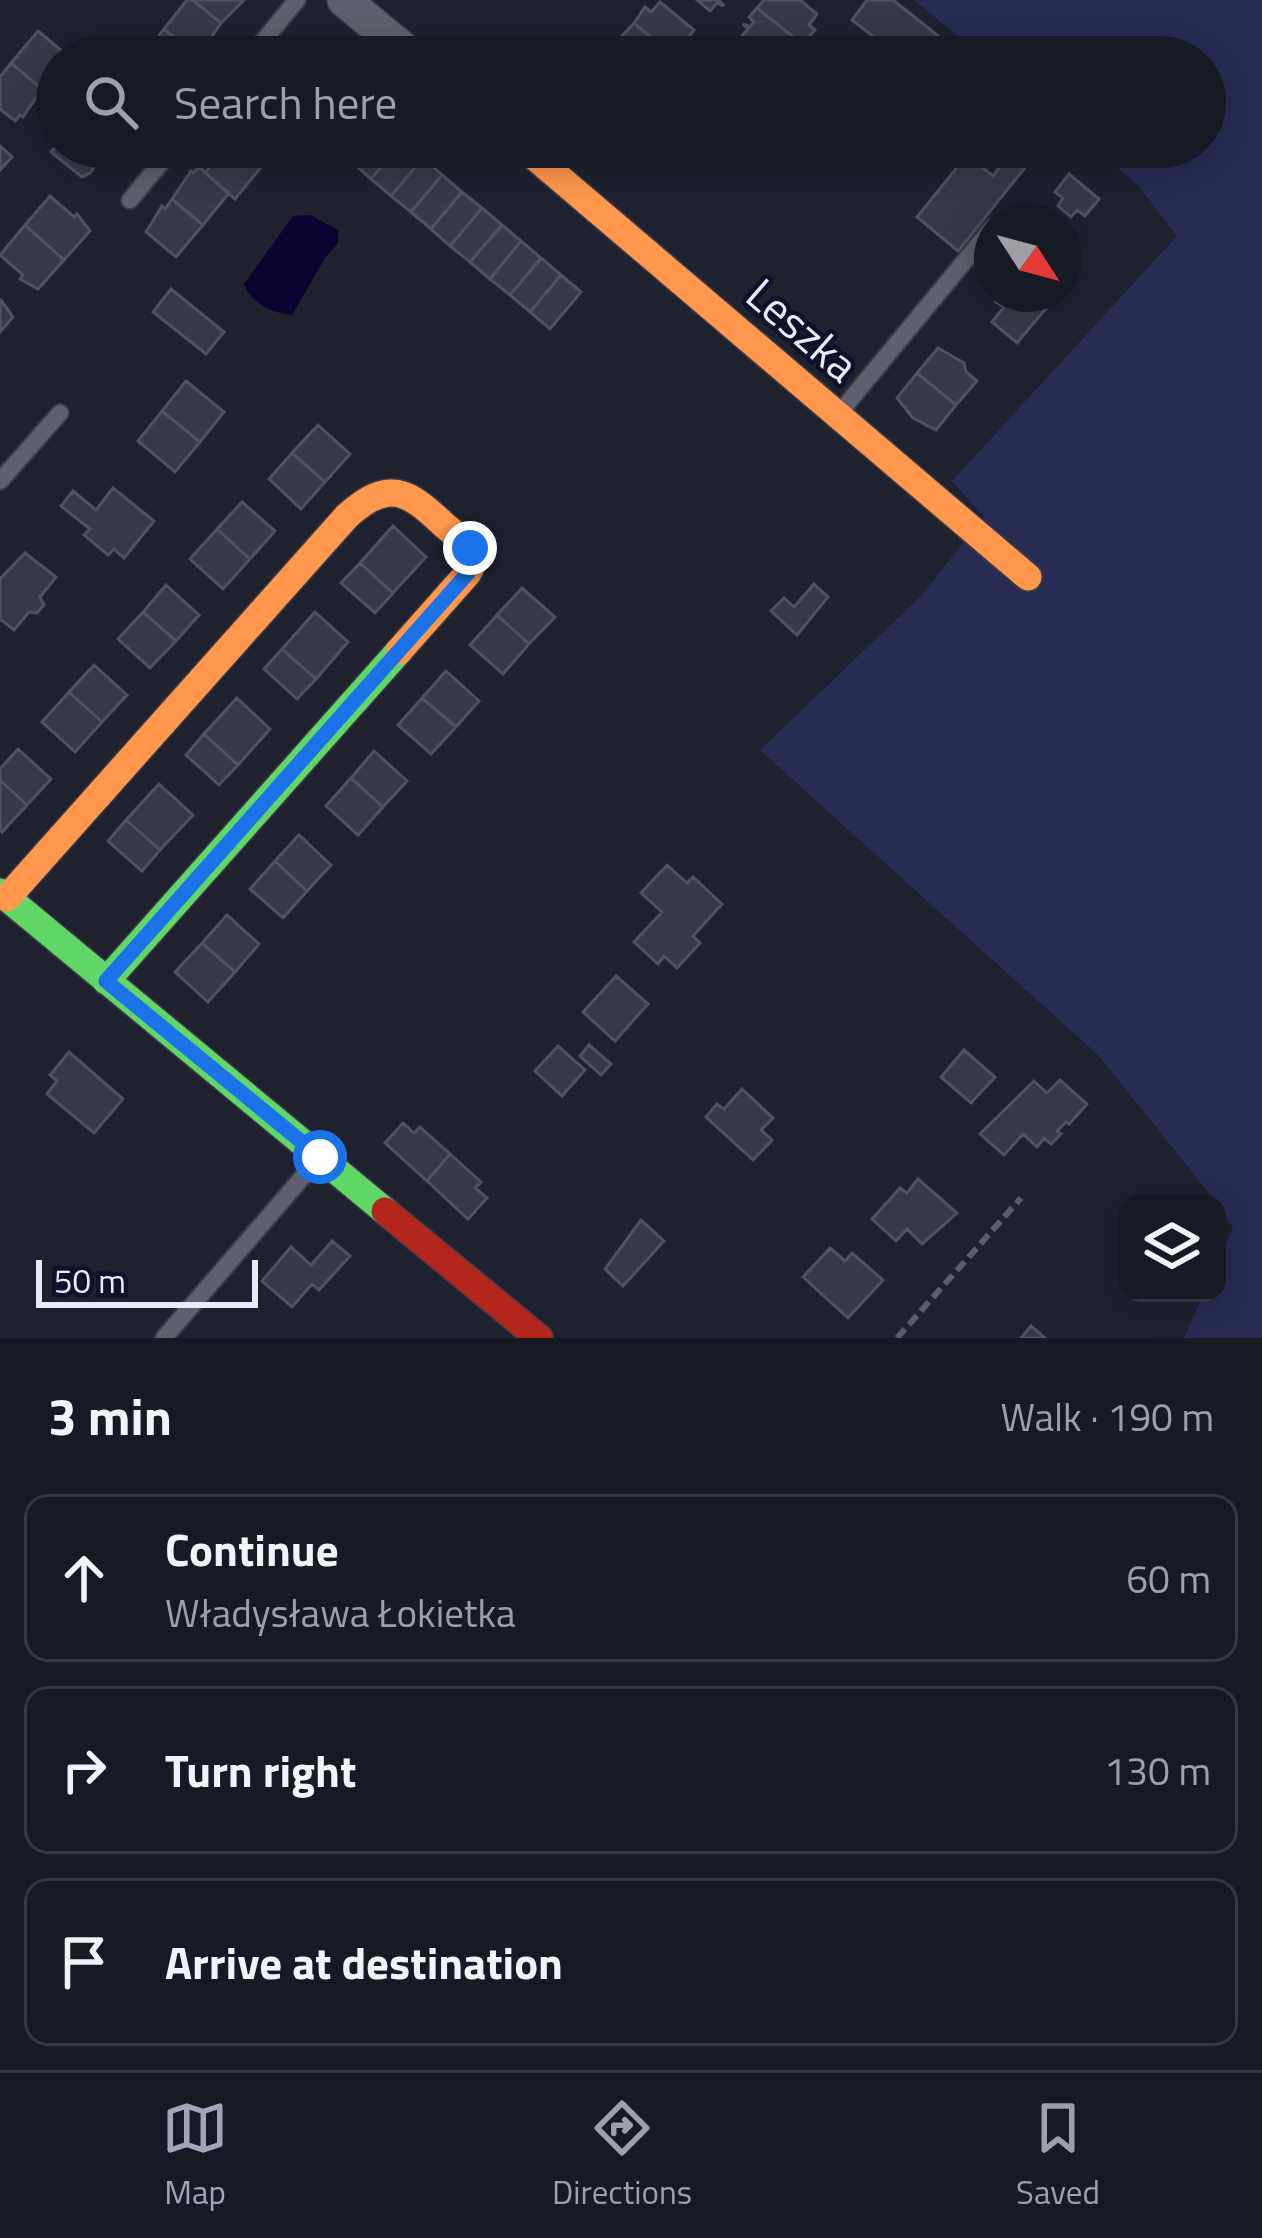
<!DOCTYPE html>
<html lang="en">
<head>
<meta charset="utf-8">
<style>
  body { margin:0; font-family:"Titillium Web",sans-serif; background:#20222b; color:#f1f3f6 }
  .controls { position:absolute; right:36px; bottom:36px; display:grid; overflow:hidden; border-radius:24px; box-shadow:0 6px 30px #0003 }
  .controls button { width:108px; height:108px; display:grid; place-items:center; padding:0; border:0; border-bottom:3px solid #363841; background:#171923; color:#f1f3f6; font:60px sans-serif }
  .compass { position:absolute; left:974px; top:204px; width:108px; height:108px; border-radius:50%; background:#171923; box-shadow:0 6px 30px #0003; rotate:126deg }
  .scale { position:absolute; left:36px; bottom:30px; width:222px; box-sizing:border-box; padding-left:12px; border:6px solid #e9ecfe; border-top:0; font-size:33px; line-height:42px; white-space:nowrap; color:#e9ecfe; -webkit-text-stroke:9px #10112b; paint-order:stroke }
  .stop { position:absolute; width:36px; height:36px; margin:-27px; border:9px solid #1a73e8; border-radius:50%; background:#fff }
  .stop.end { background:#1a73e8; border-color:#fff; box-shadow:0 3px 12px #0008 }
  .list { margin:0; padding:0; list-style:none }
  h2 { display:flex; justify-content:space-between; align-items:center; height:156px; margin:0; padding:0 48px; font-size:51px }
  h2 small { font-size:39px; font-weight:400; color:#9ea0a6 }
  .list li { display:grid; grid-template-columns:78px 1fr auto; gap:36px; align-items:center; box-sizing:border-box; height:168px; margin:0 24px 24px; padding:0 24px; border:3px solid #363841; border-radius:24px }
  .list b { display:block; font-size:45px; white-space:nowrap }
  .list p { margin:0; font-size:39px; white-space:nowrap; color:#9ea0a6 }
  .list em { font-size:39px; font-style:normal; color:#9ea0a6 }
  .icon { flex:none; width:66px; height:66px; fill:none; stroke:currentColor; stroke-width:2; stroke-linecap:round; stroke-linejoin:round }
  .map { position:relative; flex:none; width:1262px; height:1338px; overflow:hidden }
  .search { position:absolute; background:#171923; box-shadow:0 6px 30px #0003; left:36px; right:36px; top:36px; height:132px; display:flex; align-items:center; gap:30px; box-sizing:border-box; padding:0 42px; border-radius:66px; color:#9ea0a6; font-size:45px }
  .sheet { height:732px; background:#171923 }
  nav { display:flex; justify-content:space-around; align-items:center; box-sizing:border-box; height:168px; border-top:3px solid #363841; background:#171923; font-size:33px; color:#9ea0a6 }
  nav a { display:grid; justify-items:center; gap:6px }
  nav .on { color:#a2a5b6 }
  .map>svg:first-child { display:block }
  .green { fill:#292b55 }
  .water { fill:#0b0332 }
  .building { fill:#373946; stroke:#50525f; stroke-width:3 }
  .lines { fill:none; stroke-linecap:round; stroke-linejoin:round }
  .lane-casing { stroke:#3b3c48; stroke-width:20 }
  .street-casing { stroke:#3b3c48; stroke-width:36 }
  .fast-casing { stroke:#3b3c48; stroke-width:30 }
  .slow-casing { stroke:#3b3c48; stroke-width:30 }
  .jam-casing { stroke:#3b3c48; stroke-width:30 }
  .path { stroke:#5c5d69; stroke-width:6; stroke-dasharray:12 6; stroke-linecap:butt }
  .lane { stroke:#5e606b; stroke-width:16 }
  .street { stroke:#5e606b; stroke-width:33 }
  .fast { stroke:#63d668; stroke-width:27 }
  .slow { stroke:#ff974d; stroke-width:27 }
  .jam { stroke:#b3261e; stroke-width:27 }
  .route { stroke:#1a73e8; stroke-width:15 }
  .labels { text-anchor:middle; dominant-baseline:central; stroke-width:9; stroke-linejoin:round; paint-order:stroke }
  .street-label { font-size:45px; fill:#e9ecfe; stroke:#10112b }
</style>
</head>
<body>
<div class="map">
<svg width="1262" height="1338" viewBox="0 0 1262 1338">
  <rect width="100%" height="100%" fill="#1f212f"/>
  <path class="green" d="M914,0H1262V1338H1184L1204,1293H1217V1265L1233,1228L1217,1203L1099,1056L760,750L920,597L984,517L952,481L1177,236L1138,185L1092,147H1205V57H983Z"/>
  <path class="water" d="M310,215L338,230V243L325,258L292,315C273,313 251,304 244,284L293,216Z"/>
  <path class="building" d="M187,0H193L221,23L202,51L199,49L195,55L164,29Z
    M193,0H244L221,23Z
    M697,0H719L724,6L717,3L710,11Z
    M764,0H800L817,14L809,25L815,30L802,44L757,8Z
    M867,0H893L956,50L951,57H899L852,20Z
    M660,2L694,30L687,39L693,44L685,41L681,46L686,50L680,57H674L634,23L645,7L651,12Z
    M757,8L802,44L791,57H764L741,37L748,29L743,24L750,27L754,22L749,17Z
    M634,23L674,57H622L618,53L626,43L620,38Z
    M164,29L195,55L193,57H141Z
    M38,31L68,56L57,57V76L42,89L11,63Z
    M311,45L326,57H296Z
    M11,63L42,89L23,117L20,115L15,121L0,109V77Z
    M57,145V147H107L90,173L82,177L51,152Z
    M0,146L12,157L0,170Z
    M227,147H239L262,166L235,199L205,173L210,167L207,165Z
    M239,147H278L262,166Z
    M333,147H365L352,162Z
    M365,147H398L371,179L352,162Z
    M398,147H409L423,158L391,196L371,179Z
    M967,155L993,176L1008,156L1024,169L958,251L917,217Z
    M423,158L442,175L411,212L391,196Z
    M199,167L229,193L203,225L172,199L191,171L193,173Z
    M1069,174L1099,199L1085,216L1077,210L1071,217L1058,206L1063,198L1055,192Z
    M442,175L462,192L431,229L411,212Z
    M462,192L482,208L450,246L431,229Z
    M50,196L74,217L77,214L90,231L64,260L25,225Z
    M172,199L203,225L176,257L146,232L162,206L165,209Z
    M482,208L502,225L470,262L450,246Z
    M25,225L64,260L38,289L20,279L23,275L0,255Z
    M502,225L521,241L490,279L470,262Z
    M521,241L541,258L510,295L490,279Z
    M541,258L561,275L530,312L510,295Z
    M561,275L581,292L550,329L530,312Z
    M171,289L224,332L206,354L153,312Z
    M1002,294H1036L1049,305L1017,343L992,322L1004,307L996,302Z
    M1,300L13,317L0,332V301Z
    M938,348L964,363L966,372L977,381L956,405L917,373Z
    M917,373L956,405L936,430L913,418L897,398Z
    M186,381L224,412L200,442L162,411Z
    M162,411L200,442L175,472L138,441Z
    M318,425L350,454L325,482L292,453Z
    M292,453L325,482L301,509L269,479Z
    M113,488L154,521L124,558L114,549L108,555L84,535L90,529L61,506L73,491L96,510Z
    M242,502L275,531L250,559L217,529Z
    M393,526L426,557L393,593L360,563Z
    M217,529L250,559L223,589L190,559Z
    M25,553L56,577L40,597L44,605L37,613L29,612L14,630L0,619V579Z
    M360,563L393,593L375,613L341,583Z
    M814,584L828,597L797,635L771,611L784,598L794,607Z
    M166,585L199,615L176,641L143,612Z
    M522,588L555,617L529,644L497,615Z
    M143,612L176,641L150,668L118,639Z
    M315,612L348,642L316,679L282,649Z
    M497,615L529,644L503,674L470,645Z
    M282,649L316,679L297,699L264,669Z
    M94,665L127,695L102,722L69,692Z
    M446,671L479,701L456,727L422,698Z
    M69,692L102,722L75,752L42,722Z
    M237,698L270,729L238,765L204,734Z
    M422,698L456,727L431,754L398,725Z
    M204,734L238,765L219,785L186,755Z
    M18,749L51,779L27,805L0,780V769Z
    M374,751L407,781L383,807L351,778Z
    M351,778L383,807L358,835L326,806Z
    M0,780L27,805L2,832L0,830Z
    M159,784L193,815L160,850L126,820Z
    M126,820L160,850L142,871L108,841Z
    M299,835L331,865L307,891L275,861Z
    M275,861L307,891L283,918L250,889Z
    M667,865L687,883L693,877L722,904L693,936L700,943L677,968L664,956L658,964L634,942L662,912L641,893Z
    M227,915L259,944L235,972L202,943Z
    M202,943L235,972L208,1002L175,972Z
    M616,976L648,1004L615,1041L583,1012Z
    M589,1045L611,1064L601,1075L580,1056Z
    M558,1046L585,1070L562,1096L535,1071Z
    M964,1050L995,1077L971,1103L941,1077Z
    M69,1052L123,1099L94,1133L47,1094L57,1081L50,1075Z
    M1060,1080L1087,1104L1069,1124L1066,1122L1057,1131L1061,1134L1051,1144L1044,1138L1037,1147L1023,1134L1004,1155L980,1134L1034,1081L1047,1093Z
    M742,1089L773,1118L761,1130L772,1140L753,1160L706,1117L717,1104L724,1109Z
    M403,1123L414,1133L420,1127L450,1154L427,1181L385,1143Z
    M450,1154L481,1182L475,1188L487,1198L468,1219L427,1181Z
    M918,1179L957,1213L922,1244L907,1229L896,1241L872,1219L900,1188L907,1193Z
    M641,1220L664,1241L623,1286L605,1269Z
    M332,1241L350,1256L319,1290L312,1284L292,1307L262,1281L291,1247L311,1265Z
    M830,1248L845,1261L852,1253L883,1280L848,1318L803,1277Z
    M1031,1326L1045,1338H1021Z"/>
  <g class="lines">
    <g class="lane-casing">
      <path id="lane" d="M250,57L297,0
        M130,200L174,147
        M841,411L992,228
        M0,481L60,413
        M164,1338L319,1158"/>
    </g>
    <g class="street-casing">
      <path id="street" d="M344,0L413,57"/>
    </g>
    <g class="fast-casing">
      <path id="fast" d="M0,892L385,1211
        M106,981L399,651"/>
    </g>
    <g class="slow-casing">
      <path id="slow" d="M523,147L1028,577
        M7,898L347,516C389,478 408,491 444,525C457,536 469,544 474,561L468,573L399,651"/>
    </g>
    <g class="jam-casing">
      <path id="jam" d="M385,1211L539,1338"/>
    </g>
    <path class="path" d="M897,1338L1021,1198"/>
    <use href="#lane" class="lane"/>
    <use href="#street" class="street"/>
    <use href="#fast" class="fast"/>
    <use href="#slow" class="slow"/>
    <use href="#jam" class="jam"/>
  </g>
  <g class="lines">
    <path class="route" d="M320,1157L106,981L468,573L474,561L470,548"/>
  </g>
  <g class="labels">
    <g class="street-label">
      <text transform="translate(803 329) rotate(41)">Leszka</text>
    </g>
  </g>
</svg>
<div class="controls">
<button><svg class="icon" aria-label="layers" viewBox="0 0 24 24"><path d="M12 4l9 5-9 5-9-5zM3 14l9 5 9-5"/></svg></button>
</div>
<svg class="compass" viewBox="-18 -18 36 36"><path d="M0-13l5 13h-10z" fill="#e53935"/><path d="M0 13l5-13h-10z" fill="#9ea0a6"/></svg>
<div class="scale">50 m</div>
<div class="stop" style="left:320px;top:1157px"></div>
<div class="stop end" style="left:470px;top:548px"></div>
<div class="search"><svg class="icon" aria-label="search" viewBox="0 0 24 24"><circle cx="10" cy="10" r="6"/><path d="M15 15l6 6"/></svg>Search here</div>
</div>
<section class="sheet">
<h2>3 min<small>Walk · 190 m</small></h2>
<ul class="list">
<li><svg class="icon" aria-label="ahead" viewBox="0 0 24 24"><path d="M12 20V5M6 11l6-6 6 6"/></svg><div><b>Continue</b><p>Władysława Łokietka</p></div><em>60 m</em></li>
<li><svg class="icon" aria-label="right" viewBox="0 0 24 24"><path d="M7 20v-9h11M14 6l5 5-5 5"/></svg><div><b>Turn right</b></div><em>130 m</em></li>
<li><svg class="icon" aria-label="arrive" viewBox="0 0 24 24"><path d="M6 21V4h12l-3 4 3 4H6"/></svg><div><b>Arrive at destination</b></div></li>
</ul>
</section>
<nav>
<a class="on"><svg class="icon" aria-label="map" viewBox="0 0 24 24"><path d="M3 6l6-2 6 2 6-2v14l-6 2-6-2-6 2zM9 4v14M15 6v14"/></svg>Map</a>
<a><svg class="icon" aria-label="directions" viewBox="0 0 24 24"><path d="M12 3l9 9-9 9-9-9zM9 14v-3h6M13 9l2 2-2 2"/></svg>Directions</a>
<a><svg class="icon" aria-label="saved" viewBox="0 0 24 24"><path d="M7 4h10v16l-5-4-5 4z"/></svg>Saved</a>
</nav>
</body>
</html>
